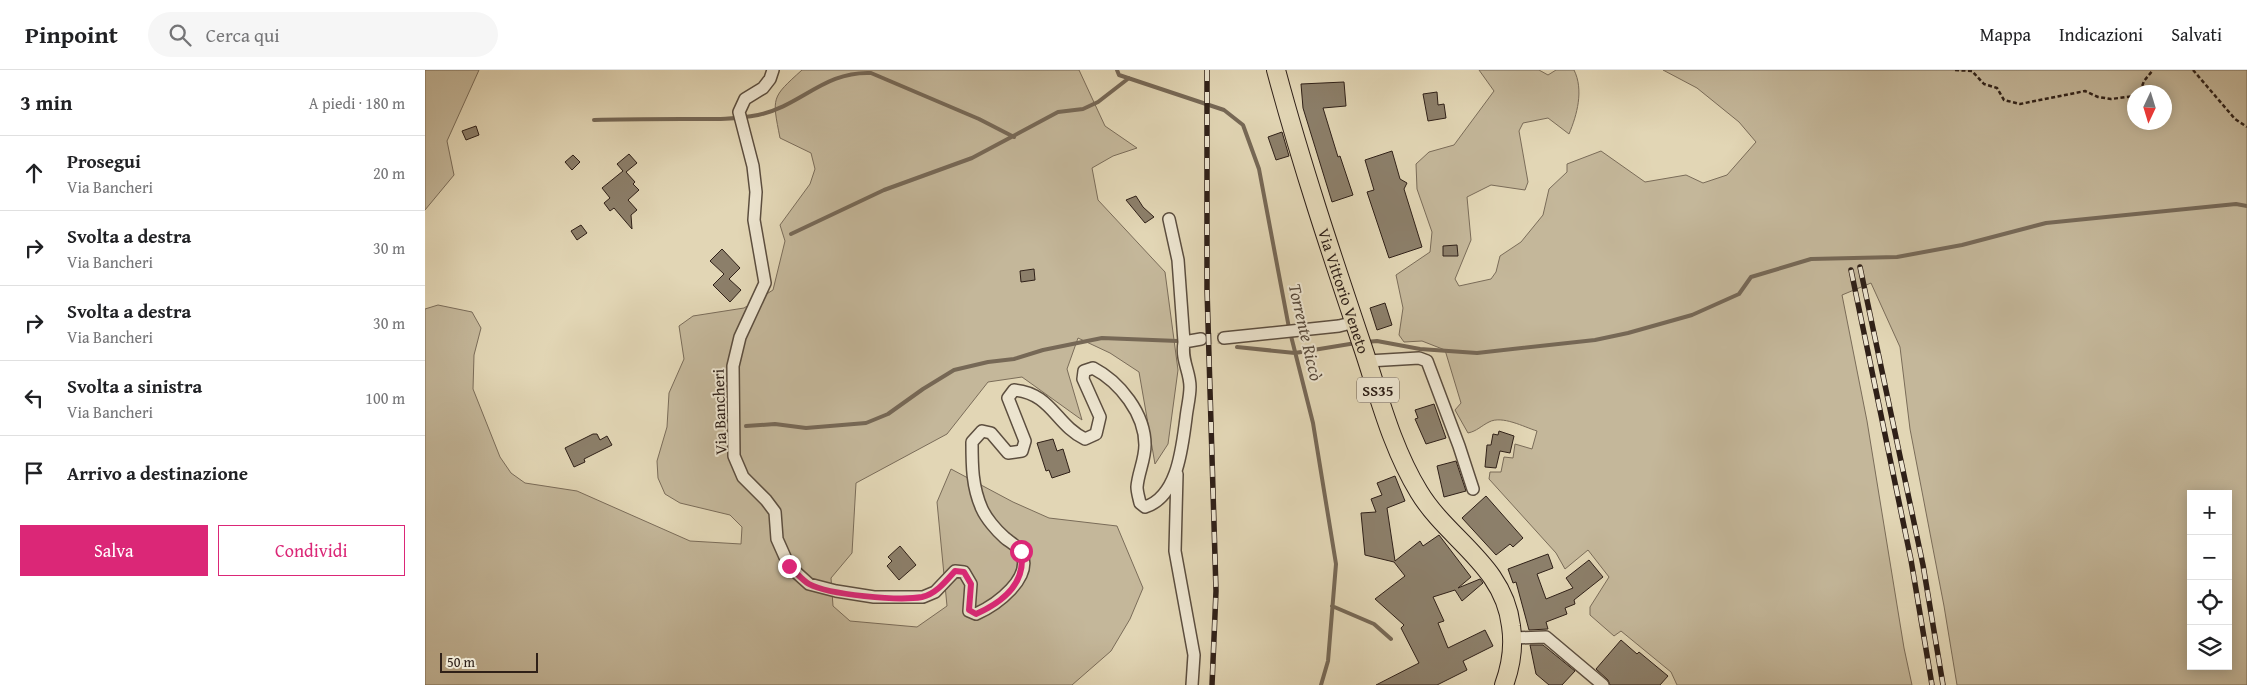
<!DOCTYPE html>
<html lang="it">
<head>
<meta charset="utf-8">
<style>
  body { margin:0; font-family:"Gentium Book Plus",serif; background:#f6f6f6; color:#202124 }
  .controls { position:absolute; right:15px; bottom:15px; display:grid; overflow:hidden; border-radius:0px; box-shadow:0 2px 12px #0003 }
  .controls button { width:45px; height:45px; display:grid; place-items:center; padding:0; border:0; border-bottom:1px solid #e0e0e0; background:#fff; color:#202124; font:25px sans-serif }
  .compass { position:absolute; left:1702px; top:15px; width:45px; height:45px; border-radius:50%; background:#fff; box-shadow:0 2px 12px #0003; rotate:184deg }
  .scale { position:absolute; left:15px; bottom:12px; width:98px; box-sizing:border-box; padding-left:5px; border:2px solid #2f2018; border-top:0; font-size:14px; line-height:18px; white-space:nowrap; color:#2f2018; -webkit-text-stroke:4px #ece4cf; paint-order:stroke }
  .stop { position:absolute; width:15px; height:15px; margin:-11px; border:4px solid #db2777; border-radius:50%; background:#fff }
  .stop.end { background:#db2777; border-color:#fff; box-shadow:0 1px 5px #0008 }
  .list { margin:0; padding:0; list-style:none }
  h2 { display:flex; justify-content:space-between; align-items:center; height:65px; margin:0; padding:0 20px; font-size:21px }
  h2 small { font-size:16px; font-weight:400; color:#757577 }
  .list li { display:grid; grid-template-columns:32px 1fr auto; gap:15px; align-items:center; box-sizing:border-box; height:75px; padding:0 20px; border-top:1px solid #e0e0e0 }
  .list b { display:block; font-size:19px; white-space:nowrap }
  .list p { margin:0; font-size:16px; white-space:nowrap; color:#757577 }
  .list em { font-size:16px; font-style:normal; color:#757577 }
  .actions { display:flex; gap:10px; padding:15px 20px }
  .actions a { flex:1; padding:11px 0; border:1px solid #db2777; border-radius:0px; text-align:center; font-size:18px; color:#db2777 }
  .actions .main { background:#db2777; color:#fff }
  .icon { flex:none; width:28px; height:28px; fill:none; stroke:currentColor; stroke-width:2; stroke-linecap:round; stroke-linejoin:round }
  .map { position:relative; flex:none; width:1822px; height:615px; overflow:hidden }
  header { display:flex; align-items:center; gap:30px; box-sizing:border-box; height:70px; padding:0 25px; background:#fff; border-bottom:1px solid #e0e0e0 }
  header strong { font-size:24px }
  nav { display:flex; gap:28px; margin-inline-start:auto; font-size:18px }
  .search { width:350px; height:45px; background:#f6f6f6; display:flex; align-items:center; gap:12px; box-sizing:border-box; padding:0 18px; border-radius:28px; color:#757577; font-size:19px }
  main { display:flex }
  aside { flex:1; background:#fff }
  .map>svg:first-child { display:block }
  .green { fill:#c4b79a; stroke:#7a6c59; fill-rule:evenodd }
  .lines { fill:none; stroke-linecap:round; stroke-linejoin:round }
  .stream { stroke:#766856; stroke-width:4 }
  .building { fill:#8c7f6a; stroke:#2f2018 }
  .street-tunnel { stroke:#beb296; stroke-width:11; stroke-dasharray:11 5.5; stroke-linecap:butt }
  .street-casing { stroke:#5c4e3f; stroke-width:14 }
  .primary-casing { stroke:#2f2018; stroke-width:20 }
  .path { stroke:#2f2018; stroke-width:2.5; stroke-dasharray:4 2.5; stroke-linecap:butt }
  .street { stroke:#ece4cf; stroke-width:11 }
  .primary { stroke:#e2d6b5; stroke-width:18 }
  .rail-casing { stroke:#2f2018; stroke-width:5.5 }
  .rail { stroke:#ece4cf; stroke-width:4; stroke-dasharray:11; stroke-linecap:butt }
  .route { stroke:#db2777; stroke-width:6 }
  .labels { text-anchor:middle; dominant-baseline:central; stroke-width:4; stroke-linejoin:round; paint-order:stroke }
  .shield { fill:#ece4cf; stroke:#685b4f; stroke-width:1 }
  .shield-label { font-size:15px; font-weight:bold; fill:#2f2018 }
  .street-label { font-size:16px; fill:#2f2018; stroke:#ece4cf }
  .water-label { font-size:18px; font-style:italic; fill:#584a3c; stroke:#ece4cf }
</style>
</head>
<body>
<header>
<strong>Pinpoint</strong>
<div class="search"><svg class="icon" aria-label="search" viewBox="0 0 24 24"><circle cx="10" cy="10" r="6"/><path d="M15 15l6 6"/></svg>Cerca qui</div>
<nav><a>Mappa</a><a>Indicazioni</a><a>Salvati</a></nav>
</header>
<main>
<aside>
<h2>3 min<small>A piedi · 180 m</small></h2>
<ul class="list">
<li><svg class="icon" aria-label="ahead" viewBox="0 0 24 24"><path d="M12 20V5M6 11l6-6 6 6"/></svg><div><b>Prosegui</b><p>Via Bancheri</p></div><em>20 m</em></li>
<li><svg class="icon" aria-label="right" viewBox="0 0 24 24"><path d="M7 20v-9h11M14 6l5 5-5 5"/></svg><div><b>Svolta a destra</b><p>Via Bancheri</p></div><em>30 m</em></li>
<li><svg class="icon" aria-label="right" viewBox="0 0 24 24"><path d="M7 20v-9h11M14 6l5 5-5 5"/></svg><div><b>Svolta a destra</b><p>Via Bancheri</p></div><em>30 m</em></li>
<li><svg class="icon" aria-label="left" viewBox="0 0 24 24"><path d="M17 20v-9H6M10 6l-5 5 5 5"/></svg><div><b>Svolta a sinistra</b><p>Via Bancheri</p></div><em>100 m</em></li>
<li><svg class="icon" aria-label="arrive" viewBox="0 0 24 24"><path d="M6 21V4h12l-3 4 3 4H6"/></svg><div><b>Arrivo a destinazione</b></div></li>
</ul>
<div class="actions"><a class="main">Salva</a><a>Condividi</a></div>
</aside>
<div class="map">
<svg width="1822" height="615" viewBox="0 0 1822 615">
  <rect width="100%" height="100%" fill="#e2d6b5"/>
  <filter id="stains"><feTurbulence type="fractalNoise" baseFrequency=".004" numOctaves="4"/><feColorMatrix values="0 0 0 0 .2 0 0 0 0 .09 0 0 0 0 .02 0 0 0 .5 -.17"/></filter>
  <radialGradient id="worn" r=".72"><stop offset=".6" stop-color="#630" stop-opacity="0"/><stop offset="1" stop-color="#630" stop-opacity=".3"/></radialGradient>
  <path class="green" d="M0,0H54L22,71L29,105L0,140Z
    M377,0H654L680,56L712,78L688,86L667,98L673,130L740,202L753,300L743,374L730,394L714,302L685,283L653,268L642,299L657,350L597,307L563,312L522,364L431,413L427,483L406,508L408,536L425,551L492,557L522,536L512,432L526,399L588,432L624,448L692,456L718,518L705,549L686,581L647,615H0V239L13,235L47,242L56,258L49,285L48,319L75,387L86,403L100,413L152,421L265,471L316,474L317,457L305,445L255,433L240,424L233,408L232,391L242,357L244,323L259,289L254,256L268,246L319,238L348,220L360,171L355,155L385,114L390,99L386,83L355,68C347,27 346,28 377,0Z
    M1054,0H1114L1123,5L1131,0H1149C1159,20 1152,45 1144,64L1123,48L1098,53L1094,61L1103,112L1100,120L1066,115L1042,127L1046,170L1030,209L1034,216L1066,209L1071,202L1075,186L1096,172L1118,145L1124,119L1142,102V94L1176,81L1220,112L1261,105L1278,113L1302,105L1331,72L1314,52L1272,18L1238,0H1822V615H1532L1519,536L1485,359L1475,277L1446,213L1417,225L1442,351L1479,578L1487,615H1252L1246,602L1196,561L1189,566L1165,545V537L1184,507L1163,480L1140,499L1131,483L1064,409L1065,402H1076L1079,387L1088,388L1090,374L1107,379L1112,361C1099,357 1077,345 1064,352C1056,356 1052,361 1043,363L1030,340L1036,333L1020,280L997,271L979,272L974,265L978,238L971,205L1005,182L1007,162L992,119L991,94L1004,82L1029,75L1069,21ZM1710,22H1740V52H1710ZM1766,424H1803V596H1766Z"/>
  <g class="lines">
    <path class="stream" d="M692,0L694,5L799,40L818,55L834,99L864,258L888,353L911,494L903,591L896,615
      M169,50C198,49 228,49 257,49C282,49 308,50 333,45C376,36 399,1 446,3L554,49L589,67
      M366,164L459,120L547,88L633,42L658,39L673,32L704,8
      M941,272L952,271L995,279L1052,283L1170,270L1203,263L1267,245L1314,224L1326,207L1386,189L1472,187L1537,175L1621,153L1811,134L1822,136
      M812,277L870,283L931,273
      M321,356L350,354L381,358L441,353L463,344L498,319L529,300L563,292L589,289L618,280L677,268L753,271
      M907,536L949,554L966,569"/>
  </g>
  <path class="building" d="M919,12L921,36L898,38L913,87L915,86L928,125L907,132L878,38L876,14Z
    M1012,22L1013,35L1019,34L1021,48L1003,51L998,24Z
    M51,56L54,65L41,70L37,61Z
    M857,62L864,86L851,90L843,67Z
    M967,81L975,109L982,113L979,119L997,177L964,188L942,122L949,120L940,90Z
    M204,84L212,93L201,102L210,112L208,114L214,120L203,130L212,140L206,145L207,159L189,138L185,141L179,133L185,128L177,118L198,101L192,94Z
    M148,85L155,92L147,100L140,92Z
    M711,126L718,137L729,147L720,153L701,130Z
    M156,155L162,163L152,170L146,161Z
    M1032,175L1033,186H1018V176Z
    M297,179L315,198L304,209L316,220L305,232L288,215L299,204L285,191Z
    M609,199L610,210L596,212L595,201Z
    M960,233L967,255L952,260L945,238Z
    M1009,334L1021,368L1001,374L990,349L993,348L990,340Z
    M1074,361L1089,366L1085,383L1075,381L1071,398L1060,397L1062,375H1066L1068,364L1073,365Z
    M168,364H172L175,370L182,366L187,375L159,389L160,392L149,397L140,378Z
    M628,369L632,381L638,379L645,402L627,408L624,400L621,401L612,373Z
    M1031,391L1041,421L1019,427L1012,396Z
    M970,406L980,431L962,438L970,491L995,471L998,476L1014,465L1046,507L1033,518L1055,509L1058,513L1037,531L1030,520L1008,527L1019,551L1013,553L1023,578L1060,560L1068,576L1038,591L1042,600L1012,615H951L994,593L976,558L979,555L950,529L980,506L969,492L940,485L936,443L951,442L946,429L957,425L952,413Z
    M1061,426L1098,468L1088,477L1085,474L1071,485L1037,448Z
    M475,476L491,495L474,510L462,496L467,491L463,487Z
    M1123,484L1128,498L1112,504L1121,529L1148,518L1141,508L1164,490L1178,507L1149,530L1150,534L1140,538L1142,544L1121,552L1123,559L1104,560L1091,512L1088,513L1083,499Z
    M1196,570L1212,584L1214,582L1243,606L1235,615H1185L1183,610L1171,599Z
    M1105,575H1118L1150,601L1137,615H1124L1111,604Z"/>
  <g class="lines">
    <path class="street-tunnel" d="M776,269L799,268"/>
    <g class="street-casing">
      <path id="street" d="M348,0L345,9L338,18L320,29L314,42L328,96L331,122L329,150L340,213L315,267L308,296L309,386L318,407L341,430L350,442L352,469L364,496L384,514L411,521L449,527H498L510,522L530,501L539,502L546,514L544,541L551,544C571,535 609,508 596,482C593,476 583,471 579,467C571,460 561,448 557,439C547,417 547,395 547,372L557,361L566,363L583,383L597,381L600,371L583,328L589,320C626,323 631,355 660,369L671,364L675,347L658,309L659,301L668,298C695,312 720,344 720,375C720,390 713,403 712,417C712,422 714,428 715,433L720,437C753,427 757,377 761,348C762,338 765,327 765,317C765,301 756,291 759,272L776,269
        M744,149L753,190L759,272
        M799,268L914,256L930,252
        M943,291L994,288L1002,291L1034,376L1048,419
        M752,404L750,481L769,585L767,615
        M1087,568L1121,567L1178,615"/>
    </g>
    <g class="primary-casing">
      <g id="primary">
        <path id="s1" d="M851,0C876,93 907,186 938,278C954,326 967,378 994,422C1023,470 1079,495 1086,556C1089,576 1086,596 1079,615"/>
      </g>
    </g>
    <path class="path" d="M1530,0L1547,1L1559,14L1572,18L1579,30L1595,34L1660,21L1673,27L1686,29L1710,26
      M1768,0L1810,49L1822,57
      M1715,22L1719,11L1728,0"/>
    <use href="#street" class="street"/>
    <use href="#primary" class="primary"/>
    <g class="rail-casing">
      <path id="rail" d="M782,0V219L791,521L787,615
        M1435,197L1498,495L1518,615
        M1426,200L1486,490L1507,615"/>
    </g>
    <use href="#rail" class="rail"/>
  </g>
  <g class="lines">
    <path class="route" d="M364,496C370,501 377,510 384,514C404,525 474,531 497,527C511,524 521,511 530,501L539,502L546,514L544,540L551,544C578,532 602,513 596,481"/>
  </g>
  <g class="labels">
    <rect class="shield" x="932" y="307.5" width="42" height="25" rx="4"/>
    <g class="shield-label">
      <text x="953" y="320">SS35</text>
    </g>
    <g class="street-label">
      <text stroke="none"><textPath href="#s1" startOffset="231">Via Vittorio Veneto</textPath></text>
      <text transform="translate(294 342) rotate(-92)">Via Bancheri</text>
    </g>
    <g class="water-label">
      <text transform="translate(881 262) rotate(77)">Torrente Riccò</text>
    </g>
  </g>
  <rect width="100%" height="100%" filter="url(#stains)"/>
  <rect width="100%" height="100%" fill="url(#worn)"/>
</svg>
<div class="controls">
<button>+</button>
<button>−</button>
<button><svg class="icon" aria-label="locate" viewBox="0 0 24 24"><circle cx="12" cy="12" r="6"/><path d="M12 2v4M12 18v4M2 12h4M18 12h4"/></svg></button>
<button><svg class="icon" aria-label="layers" viewBox="0 0 24 24"><path d="M12 4l9 5-9 5-9-5zM3 14l9 5 9-5"/></svg></button>
</div>
<svg class="compass" viewBox="-18 -18 36 36"><path d="M0-13l5 13h-10z" fill="#e53935"/><path d="M0 13l5-13h-10z" fill="#757577"/></svg>
<div class="scale">50 m</div>
<div class="stop" style="left:596px;top:481px"></div>
<div class="stop end" style="left:364px;top:496px"></div>
</div>
</main>
</body>
</html>
